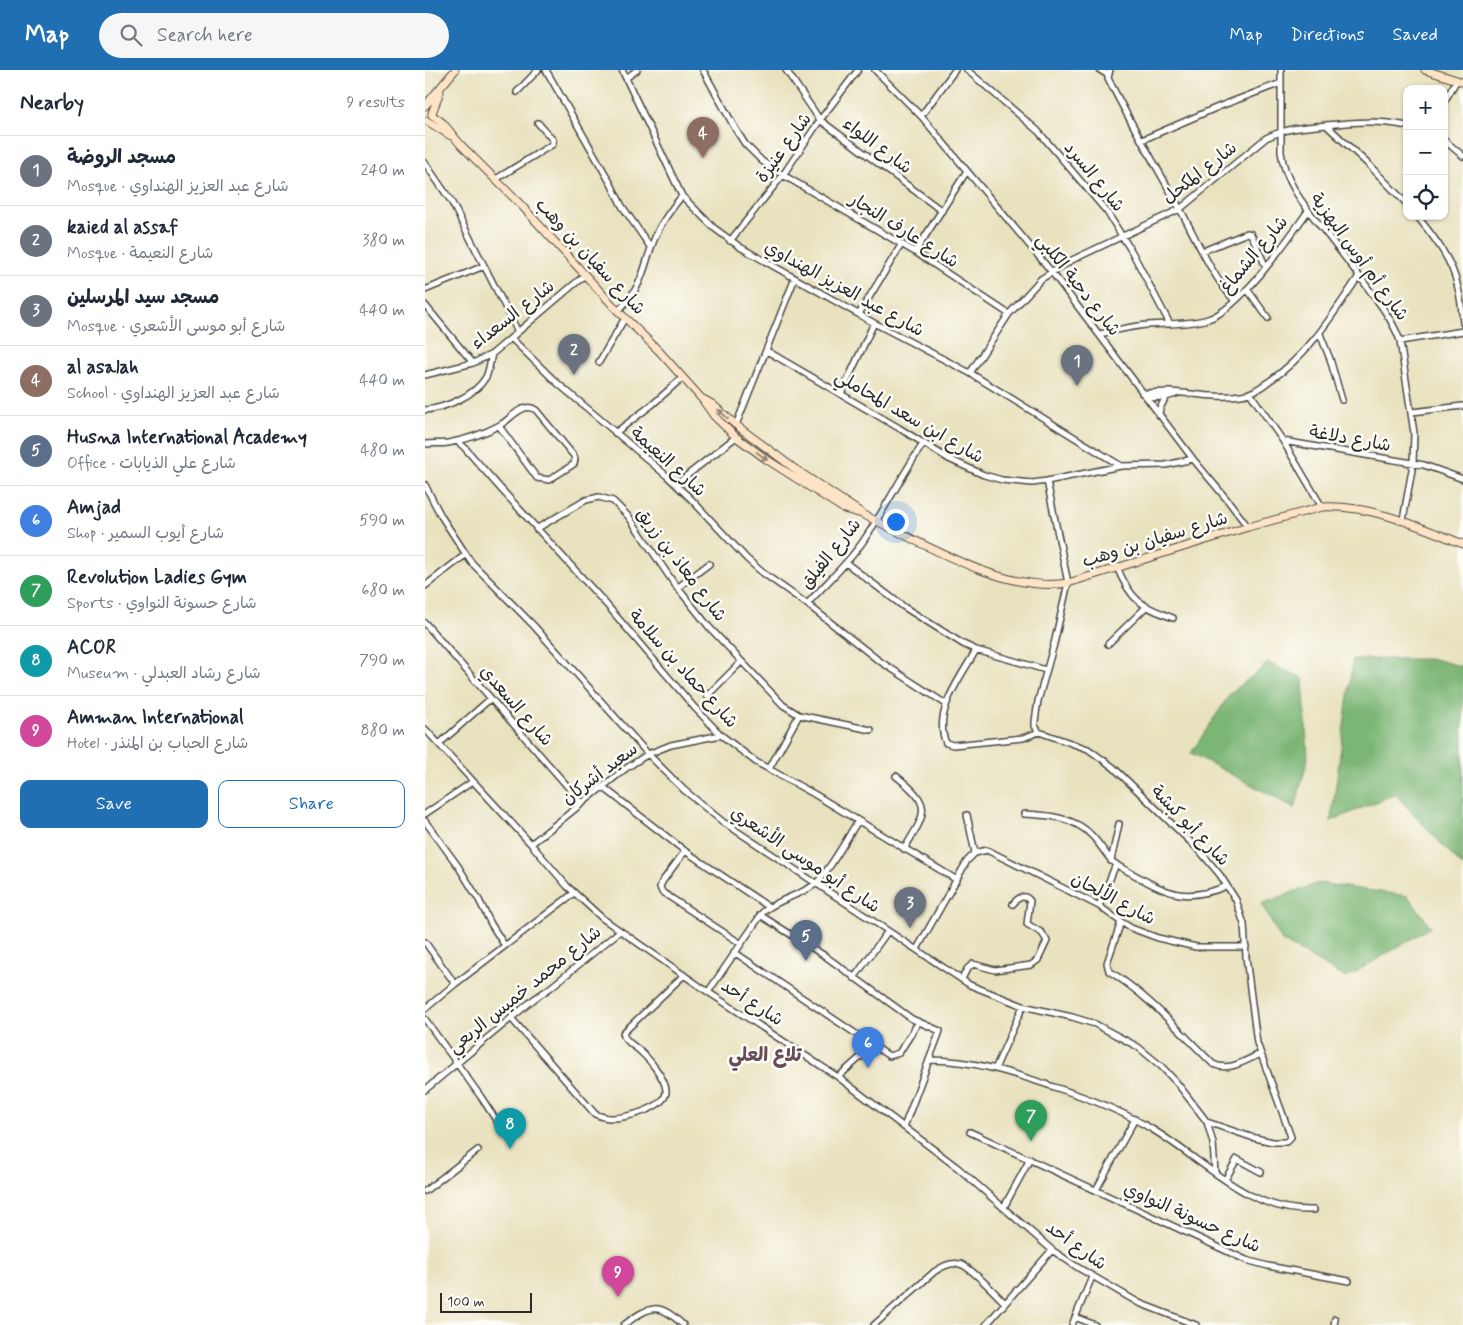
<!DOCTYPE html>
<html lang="en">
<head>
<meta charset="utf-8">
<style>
  body { margin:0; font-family:Mynerve,"Playpen Sans Arabic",sans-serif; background:#f6f6f7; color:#1f2937 }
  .controls { position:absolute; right:15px; top:15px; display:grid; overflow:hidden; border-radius:10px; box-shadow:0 1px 4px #0004 }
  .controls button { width:45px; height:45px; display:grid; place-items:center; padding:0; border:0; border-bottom:1px solid #e0e1e3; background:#fff; color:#1f2937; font:25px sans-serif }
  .scale { position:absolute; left:15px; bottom:12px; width:92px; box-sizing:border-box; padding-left:5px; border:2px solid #2b2b2b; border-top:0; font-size:14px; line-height:18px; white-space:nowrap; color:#2b2b2b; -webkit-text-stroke:4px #fdfcf7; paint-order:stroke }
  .you { position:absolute; left:470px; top:451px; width:18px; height:18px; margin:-12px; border:4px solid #fff; border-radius:50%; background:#1a73e8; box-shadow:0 0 0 8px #1a73e833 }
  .badge { display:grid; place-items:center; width:32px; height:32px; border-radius:50%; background:#1f6fb2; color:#fff; font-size:16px; font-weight:700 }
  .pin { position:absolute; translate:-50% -41px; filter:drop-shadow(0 1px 2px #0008) }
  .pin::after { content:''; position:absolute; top:26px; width:18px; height:15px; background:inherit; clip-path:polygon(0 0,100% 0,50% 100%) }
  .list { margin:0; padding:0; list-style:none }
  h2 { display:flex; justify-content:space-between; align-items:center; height:65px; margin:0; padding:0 20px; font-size:21px }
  h2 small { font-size:16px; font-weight:400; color:#747a83 }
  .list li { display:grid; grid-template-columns:32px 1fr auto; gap:15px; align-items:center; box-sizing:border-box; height:70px; padding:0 20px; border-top:1px solid #e0e1e3 }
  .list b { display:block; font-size:19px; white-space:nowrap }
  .list p { margin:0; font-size:16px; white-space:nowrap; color:#747a83 }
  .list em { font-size:16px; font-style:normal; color:#747a83 }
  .actions { display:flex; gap:10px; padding:15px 20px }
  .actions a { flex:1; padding:11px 0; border:1px solid #1f6fb2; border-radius:10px; text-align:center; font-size:18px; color:#1f6fb2 }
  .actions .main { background:#1f6fb2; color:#fff }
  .icon { flex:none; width:28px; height:28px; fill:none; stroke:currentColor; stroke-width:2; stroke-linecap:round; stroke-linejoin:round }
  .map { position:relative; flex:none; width:1038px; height:1255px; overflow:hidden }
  header { display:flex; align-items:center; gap:30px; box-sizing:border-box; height:70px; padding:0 25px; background:#1f6fb2; color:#fff }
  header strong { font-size:24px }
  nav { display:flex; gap:28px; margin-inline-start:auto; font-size:18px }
  .search { width:350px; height:45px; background:#f6f6f7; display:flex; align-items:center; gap:12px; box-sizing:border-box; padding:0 18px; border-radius:28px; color:#747a83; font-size:19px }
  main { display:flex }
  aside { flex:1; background:#fff }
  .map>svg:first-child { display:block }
  .forest { fill:#7bb674; stroke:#537050 }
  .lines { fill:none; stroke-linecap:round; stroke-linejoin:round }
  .street-casing { stroke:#484641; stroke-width:8 }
  .secondary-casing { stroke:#484641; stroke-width:9 }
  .street { stroke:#fff; stroke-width:5 }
  .secondary { stroke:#fee4c6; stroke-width:7 }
  .oneway { fill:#948878 }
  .labels { text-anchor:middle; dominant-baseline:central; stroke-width:5; stroke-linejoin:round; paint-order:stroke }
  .street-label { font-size:18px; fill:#2b2b2b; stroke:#fdfcf7 }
  .neighbourhood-label { font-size:19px; font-weight:bold; fill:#684c58; stroke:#fdfcf7 }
</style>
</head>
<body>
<header>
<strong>Map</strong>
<div class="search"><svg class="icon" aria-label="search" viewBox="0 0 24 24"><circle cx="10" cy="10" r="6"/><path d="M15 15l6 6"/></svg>Search here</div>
<nav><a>Map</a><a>Directions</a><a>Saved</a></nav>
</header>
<main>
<aside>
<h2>Nearby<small>9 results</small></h2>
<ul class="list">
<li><span class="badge" style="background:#6b7280">1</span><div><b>مسجد الروضة</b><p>Mosque · شارع عبد العزيز الهنداوي</p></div><em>240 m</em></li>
<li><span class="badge" style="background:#6b7280">2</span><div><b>kaied al assaf</b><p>Mosque · شارع النعيمة</p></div><em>380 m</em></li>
<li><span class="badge" style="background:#6b7280">3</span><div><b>مسجد سيد المرسلين</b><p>Mosque · شارع أبو موسى الأشعري</p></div><em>440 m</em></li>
<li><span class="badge" style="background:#8d6e63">4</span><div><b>al asalah</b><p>School · شارع عبد العزيز الهنداوي</p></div><em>440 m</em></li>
<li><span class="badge" style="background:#5c6f8a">5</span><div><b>Husna International Academy</b><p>Office · شارع علي الذيابات</p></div><em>480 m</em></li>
<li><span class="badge" style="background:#3f7fe0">6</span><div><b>Amjad</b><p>Shop · شارع أيوب السمير</p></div><em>590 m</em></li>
<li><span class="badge" style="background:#2e9e5b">7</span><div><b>Revolution Ladies Gym</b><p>Sports · شارع حسونة النواوي</p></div><em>680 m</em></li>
<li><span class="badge" style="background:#0f9aa8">8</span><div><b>ACOR</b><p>Museum · شارع رشاد العبدلي</p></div><em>790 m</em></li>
<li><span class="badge" style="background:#d1479c">9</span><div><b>Amman International</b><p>Hotel · شارع الحباب بن المنذر</p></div><em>880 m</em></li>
</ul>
<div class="actions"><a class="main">Save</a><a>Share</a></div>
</aside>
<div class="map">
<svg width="1038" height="1255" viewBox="0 0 1038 1255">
  <rect width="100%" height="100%" fill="#fdfcf7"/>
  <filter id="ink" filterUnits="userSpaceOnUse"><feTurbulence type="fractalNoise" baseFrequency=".02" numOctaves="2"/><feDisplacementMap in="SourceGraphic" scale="10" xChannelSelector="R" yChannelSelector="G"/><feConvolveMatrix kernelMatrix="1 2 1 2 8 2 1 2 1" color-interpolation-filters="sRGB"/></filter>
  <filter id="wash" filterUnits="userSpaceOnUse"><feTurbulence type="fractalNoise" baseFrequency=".0096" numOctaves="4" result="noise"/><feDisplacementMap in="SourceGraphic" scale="20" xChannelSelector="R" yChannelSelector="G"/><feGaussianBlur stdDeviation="1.12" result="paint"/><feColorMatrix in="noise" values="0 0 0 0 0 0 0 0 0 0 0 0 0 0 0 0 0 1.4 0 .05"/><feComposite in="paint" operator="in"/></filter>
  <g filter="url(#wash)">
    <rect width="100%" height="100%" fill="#e9e2bf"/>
    <path class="forest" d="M928,589H1009L1038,597V797L970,724L906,751Z
      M843,593L878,608L883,688L870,738L766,683L805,624Z
      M893,813L983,826L1006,857L921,908L857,871L836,834Z"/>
  </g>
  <g filter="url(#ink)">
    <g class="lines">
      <g class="street-casing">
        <path id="street" d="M121,0L186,114L197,136L226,178
          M197,0L257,126L289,158L315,177L449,253L545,303L696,396
          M278,0L311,60L320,74L337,91L358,105L490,182L584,244
          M361,0L395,50L517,141
          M450,0L496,46L626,201L768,389L804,432L823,457
          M542,0L613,61L682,142L707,182L745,254
          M675,0L683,5
          M685,0L683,8C705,53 731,95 755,139C772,170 786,205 810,231
          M856,0V82C860,115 884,141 904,167C919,186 934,205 948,225C959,239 969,253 975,271L989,363L988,394L978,450
          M201,8L212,0
          M92,22L113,0
          M1019,32L1032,10
          M496,46L530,0
          M901,55L944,95L982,134
          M717,70L793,37L856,13
          M1019,70L1038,86
          M0,93L26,131L93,262
          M71,109L128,74V70L113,53
          M992,146C1009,167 1028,191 1033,218C1036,229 1037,241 1038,253
          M305,171L358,105L395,50L433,0
          M778,181L822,163L826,164L841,197
          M490,182L542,101
          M822,219L843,248
          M0,220L59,196
          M0,235L48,293
          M193,241C221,213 217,198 231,165C237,151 247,138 257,126
          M434,244L476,175
          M675,264C691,260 707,256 723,255C743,253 764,255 783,249C816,238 863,169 883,141
          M895,264L905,289L917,330
          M86,268L130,311L242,406L266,429L322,489L338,503L382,534L453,590L521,634
          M975,271L1038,261
          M342,281L474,358L524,389L559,405L577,410L607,413L622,411L696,396L741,395L768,389
          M174,292L200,248
          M545,303L584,244L616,209L647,190L755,139L841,68C863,57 877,58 901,55C929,52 954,50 982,56
          M0,305L48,293L67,284L160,205
          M717,323C726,323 735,322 744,322C768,323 792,329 816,325C828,324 837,316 846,310C885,283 908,244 934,206
          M825,323L858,371L999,395L1038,409
          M416,324L449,253
          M722,328L741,327L751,324
          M0,340C20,338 50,326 61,307C64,301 65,292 67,284
          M987,342L1038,336
          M734,345L735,338L741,327
          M311,355L370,208
          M190,363L228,334L257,308
          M32,371L39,377L76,419L181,534L269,637L296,665L331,692L389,724L532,810
          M858,371L897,437
          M0,374C8,373 16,374 23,373C40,370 60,363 75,355C86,349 98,331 111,340L149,386L150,389L149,394L124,410L112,408L74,356
          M622,411L643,513L629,574L613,631L610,651V656L614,662L663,679L688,697L774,780L795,805L811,830L819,854L821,887L832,973L866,1067L861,1072H848L826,1067L782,1052
          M251,414L311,367
          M0,415L16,446L46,492L109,556L223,684L259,720L298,752L545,915L598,936L647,947L670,954L713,977L736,996L752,1013L782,1052L788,1073L790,1103
          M111,459L161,430L174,427L188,431L204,447L248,512L284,557L358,635L374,645L446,660
          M421,493L479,537L538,574L551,580L621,600
          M692,497C706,531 715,535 748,548
          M0,516L40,485
          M252,518L284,494
          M382,534C401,513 423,494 439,470C460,439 477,405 498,374
          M0,553L157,733
          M683,574L721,537
          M551,580C537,606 507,642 521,673L528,675L598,668L614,662
          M282,626L316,592
          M0,659L106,774L142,816L177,848L283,922L413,1007L533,1098L627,1180L652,1197L714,1233L771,1255
          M14,674L65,629
          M344,699L374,645
          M471,706C508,735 502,742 479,779
          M178,717L260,781L344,837
          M0,744L47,712
          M599,744C619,745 638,746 655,756C669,764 676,778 686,790C691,796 701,800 708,804C745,825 761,832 802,816
          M542,745L550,783
          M0,751L33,796L54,830L66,854L80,876
          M106,774L200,699L223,684L246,675L296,665
          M260,781L237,812L235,817L237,822L315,873
          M686,791L694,754
          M674,836L691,794
          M335,845L400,886L487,949L515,961L479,1057
          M696,852L682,893L684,901C723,925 755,962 788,994C804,1002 819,991 835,984
          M0,872L30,914L0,939
          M492,879L542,791L550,783L562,780L674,836L696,852L706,858L733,868L771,877H821
          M309,882L464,986L474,983L493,953
          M429,908L463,861
          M537,909L542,899L548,894L570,900L606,895L613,890L622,871L617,863L602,854L605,831C599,823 593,828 588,834
          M30,914L149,823
          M283,922L338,842C353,829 374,826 389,815C403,804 423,766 433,751
          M86,948L170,1044C175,1046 180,1048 185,1048C199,1049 243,1038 241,1020C240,1008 224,989 216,982C210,976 199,971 198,963L259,905
          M0,949L56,1027L75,1056
          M504,990C548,990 588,1003 629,1017C664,1028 698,1041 730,1061C781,1092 825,1143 889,1140
          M570,999L598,936
          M413,1007L448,976
          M0,1020L109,929L125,918L195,861
          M545,1062L821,1190L843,1196L924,1211
          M800,1110L812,1089L836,1102
          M671,1120L710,1049
          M0,1121L53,1080
          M579,1137L605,1089
          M650,1247L670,1255
          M199,1255C225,1235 234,1232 258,1255
          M449,1255L509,1202C516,1197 526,1192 535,1194C545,1196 572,1225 580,1233
          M561,1255L627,1180
          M647,1255L667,1207
          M909,1255L910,1249"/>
      </g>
      <g class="secondary-casing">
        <path id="secondary" d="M1000,0L1038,12
          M0,36L30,0
          M7,43L15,22
          M7,45L18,53L35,74L96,135L193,241L234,281L277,329L289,346L311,367L341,389L419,439L437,444C495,471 578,524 643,513L823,457L897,437C947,435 993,456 1038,474
          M2,51L26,66
          M278,329L287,334L311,355L370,399L435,442"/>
      </g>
      <use href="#street" class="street"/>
      <use href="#secondary" class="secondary"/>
    </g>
    <defs><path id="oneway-solid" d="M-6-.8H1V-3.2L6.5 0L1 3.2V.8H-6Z" transform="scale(1.25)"/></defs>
    <g class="oneway">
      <use href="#oneway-solid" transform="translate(298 344) rotate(-138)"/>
      <use href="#oneway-solid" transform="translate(337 386) rotate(36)"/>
    </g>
  </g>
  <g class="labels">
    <g class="street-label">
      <text transform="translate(452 76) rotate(37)">شارع اللواء</text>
      <text transform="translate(359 78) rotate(-54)">شارع عنيزة</text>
      <text transform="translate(775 103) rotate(-38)">شارع المكحل</text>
      <text transform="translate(669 107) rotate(51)">شارع السرد</text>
      <text transform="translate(479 161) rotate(32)">شارع عارف النجار</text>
      <text transform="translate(829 185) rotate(-50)">شارع الشماغ</text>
      <text transform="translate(165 187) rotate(47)">شارع سفيان بن وهب</text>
      <text transform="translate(934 187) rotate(54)">شارع أم أوس البهزية</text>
      <text transform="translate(653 215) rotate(52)">شارع دحية الكلبي</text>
      <text transform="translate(419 219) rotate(29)">شارع عبد العزيز الهنداوي</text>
      <text transform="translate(88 245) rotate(-38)">شارع السعداء</text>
      <text transform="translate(484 347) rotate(30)">شارع ابن سعد المحاملي</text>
      <text transform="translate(925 369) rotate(10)">شارع دلاغة</text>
      <text transform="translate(243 392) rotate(42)">شارع النعيمة</text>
      <text transform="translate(730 470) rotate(-17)">شارع سفيان بن وهب</text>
      <text transform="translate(406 484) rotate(-51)">شارع الفيلق</text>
      <text transform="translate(256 495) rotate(53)">شارع معاذ بن زريق</text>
      <text transform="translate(258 599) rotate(48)">شارع حماد بن سلامة</text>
      <text transform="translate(91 636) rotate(49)">شارع السعدي</text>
      <text transform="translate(175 704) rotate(-37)">سعيد أشركان</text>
      <text transform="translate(765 756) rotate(46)">شارع أبو كبشة</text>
      <text transform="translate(380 790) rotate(34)">شارع أبو موسى الأشعري</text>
      <text transform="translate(688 829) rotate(28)">شارع الألحان</text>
      <text transform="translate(100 920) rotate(-39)">شارع محمد خميس الربعي</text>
      <text transform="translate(327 933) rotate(33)">شارع أحد</text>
      <text transform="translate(767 1148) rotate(24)">شارع حسونة النواوي</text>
      <text transform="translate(651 1176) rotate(36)">شارع أحد</text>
    </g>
    <g class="neighbourhood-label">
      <text x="340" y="985">تلاع العلي</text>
    </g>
  </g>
</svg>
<div class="controls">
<button>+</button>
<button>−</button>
<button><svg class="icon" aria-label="locate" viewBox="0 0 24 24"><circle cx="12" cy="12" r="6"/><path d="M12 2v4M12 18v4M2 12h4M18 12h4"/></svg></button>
</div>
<div class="scale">100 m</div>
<div class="you"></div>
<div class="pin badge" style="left:652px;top:316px;background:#6b7280">1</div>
<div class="pin badge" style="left:149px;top:305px;background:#6b7280">2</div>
<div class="pin badge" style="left:485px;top:858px;background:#6b7280">3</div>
<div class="pin badge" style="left:278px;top:88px;background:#8d6e63">4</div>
<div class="pin badge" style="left:381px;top:891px;background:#5c6f8a">5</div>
<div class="pin badge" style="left:443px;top:998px;background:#3f7fe0">6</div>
<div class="pin badge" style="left:606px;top:1071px;background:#2e9e5b">7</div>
<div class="pin badge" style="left:85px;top:1079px;background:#0f9aa8">8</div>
<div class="pin badge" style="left:193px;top:1227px;background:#d1479c">9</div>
</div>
</main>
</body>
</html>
